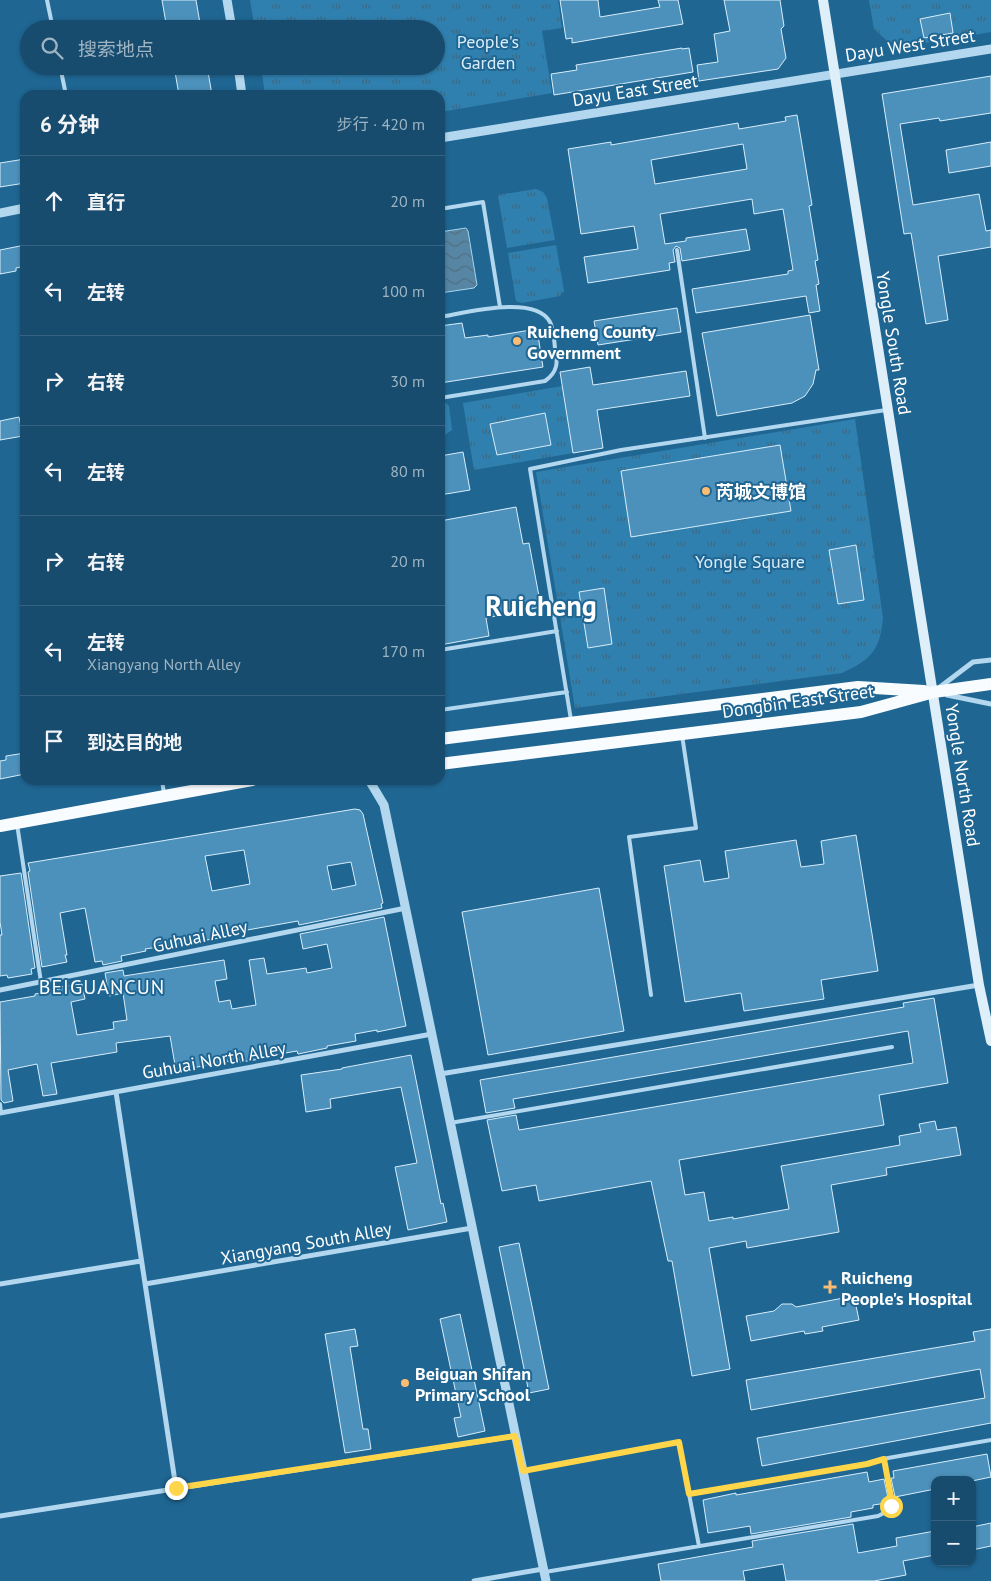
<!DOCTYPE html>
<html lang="zh">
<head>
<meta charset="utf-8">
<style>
  body { margin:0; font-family:"PT Sans","Noto Sans SC",sans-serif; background:#205373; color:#f1f3f6 }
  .controls { position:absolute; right:15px; bottom:15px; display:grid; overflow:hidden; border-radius:10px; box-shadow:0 1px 4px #0004 }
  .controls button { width:45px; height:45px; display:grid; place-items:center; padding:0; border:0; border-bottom:1px solid #366381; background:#174c6e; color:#f1f3f6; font:25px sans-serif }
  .stop { position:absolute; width:15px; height:15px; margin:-11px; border:4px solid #ffd54a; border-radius:50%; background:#fff }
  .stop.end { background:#ffd54a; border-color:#fff; box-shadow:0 1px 5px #0008 }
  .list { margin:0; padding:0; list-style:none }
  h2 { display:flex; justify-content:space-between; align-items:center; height:65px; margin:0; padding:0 20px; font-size:21px }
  h2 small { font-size:16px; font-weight:400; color:#9eb4c2 }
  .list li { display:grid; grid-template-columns:32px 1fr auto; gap:15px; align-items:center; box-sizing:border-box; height:90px; padding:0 20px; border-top:1px solid #366381 }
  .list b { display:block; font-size:19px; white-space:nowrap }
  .list p { margin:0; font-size:16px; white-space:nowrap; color:#9eb4c2 }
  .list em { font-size:16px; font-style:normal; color:#9eb4c2 }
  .icon { flex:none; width:28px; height:28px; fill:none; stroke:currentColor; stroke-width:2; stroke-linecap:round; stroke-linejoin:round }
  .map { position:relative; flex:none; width:991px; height:1581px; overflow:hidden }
  .search { position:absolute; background:#174c6e; box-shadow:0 1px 4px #0004; left:20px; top:20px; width:425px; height:55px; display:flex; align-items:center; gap:12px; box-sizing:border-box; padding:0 18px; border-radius:28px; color:#9eb4c2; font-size:19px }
  .panel { position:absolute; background:#174c6e; box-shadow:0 1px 4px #0004; left:20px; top:90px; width:425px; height:695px; border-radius:15px }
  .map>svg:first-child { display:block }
  .grass { fill:url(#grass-tufts); fill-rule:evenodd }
  .water { fill:url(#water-waves); stroke:#a5d5ef }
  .building { fill:#4c91bc; stroke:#d8edfa; fill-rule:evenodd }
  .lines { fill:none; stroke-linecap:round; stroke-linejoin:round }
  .service { stroke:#b2d7ee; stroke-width:4 }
  .minor { stroke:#b2d7ee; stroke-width:5 }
  .tertiary { stroke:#b2d7ee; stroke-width:9 }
  .secondary { stroke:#deeffa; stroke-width:10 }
  .primary { stroke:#f9fcff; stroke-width:12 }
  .route { stroke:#ffd54a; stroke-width:6 }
  .poi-dot { fill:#fcbc72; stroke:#1f6693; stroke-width:2 }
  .labels { text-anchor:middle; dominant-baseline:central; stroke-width:4; stroke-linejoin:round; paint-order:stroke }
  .park-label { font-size:18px; fill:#d8edfa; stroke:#1f6693 }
  .street-label { font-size:18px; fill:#fff; stroke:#1f6693 }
  .poi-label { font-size:18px; font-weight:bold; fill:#fff; stroke:#1f6693; text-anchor:start }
  .quarter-label { font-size:20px; letter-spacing:1px; fill:#fff; stroke:#1f6693 }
  .town-label { font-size:28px; font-weight:bold; fill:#fff; stroke:#1f6693 }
</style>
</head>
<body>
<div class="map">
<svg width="991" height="1581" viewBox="0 0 991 1581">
  <defs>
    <pattern id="grass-tufts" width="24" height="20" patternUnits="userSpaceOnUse" patternTransform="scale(1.25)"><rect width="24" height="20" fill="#3080af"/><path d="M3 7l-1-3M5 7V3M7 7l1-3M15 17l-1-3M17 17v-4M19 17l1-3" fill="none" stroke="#3d6982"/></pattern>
    <pattern id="water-waves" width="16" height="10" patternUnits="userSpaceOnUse" patternTransform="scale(1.25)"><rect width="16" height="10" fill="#5686a4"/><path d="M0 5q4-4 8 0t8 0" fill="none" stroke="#526f81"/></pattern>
  </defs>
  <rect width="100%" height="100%" fill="#1f6693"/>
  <path class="grass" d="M250,0H558L562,28L542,31L552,93L440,112V95H265L261,66H436V29H255Z
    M869,0H991V32L895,48L874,29Z
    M536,189L543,192L547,198L555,240L507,248L498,195Z
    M556,245L564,291L560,296L522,303L516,301L508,253Z
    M562,386L573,453L474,470L463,403ZM544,413L550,445L497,455L491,424Z
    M446,403L449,406L452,430L440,438V404Z
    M855,419L883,618C880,651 870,660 842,673L575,708L536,472Z"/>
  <path class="water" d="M466,228L468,231L477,285L474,288L440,293V232Z"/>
  <path class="building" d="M162,0H196L201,29H167Z
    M560,0H598L600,17L660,7L658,0H678L683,24L572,43V38L566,39Z
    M724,0H780L784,26L781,29L786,58L778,69L699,81L697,65L718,62L714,34L730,31Z
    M950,13L953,33L924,38L920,19Z
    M682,48V49L689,48L693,72L554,95L551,74L577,70L576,65Z
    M174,66H207L212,95H179Z
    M991,76V113L940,121L939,118L900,124L913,205L979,194L986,231L991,230V247L938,256L948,320L926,324L911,233L904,234L882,94Z
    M797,115L812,205L809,206L818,260L815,261L819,284L816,285L820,311L809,313L806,296L696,313L692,289L788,274V271L793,270L783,209L754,214L752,199L660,214L665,244L686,241V238L746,229L750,250L682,261L680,248L676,246L673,250L675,262L669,263L670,270L588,283L584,257L638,249L634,226L581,234L568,149L611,142V145L738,123L739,129L786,121L785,117ZM743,144L747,169L655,184L651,160Z
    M991,142V166L949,173L946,150Z
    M25,159V183L0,187V163Z
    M25,245V266L16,268V271L0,274V250Z
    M677,308L681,332L598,345L594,321Z
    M810,315L819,370H816L813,384L805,396L792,403L717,416L702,333Z
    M462,323L465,338L488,335V337L537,329L543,367L440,383V326Z
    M590,367L593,385L686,371L690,396L597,410L603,448L573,453L560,372Z
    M545,413L551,445L497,455L490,424Z
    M19,417L23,436L0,440V421Z
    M780,445L791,511L631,537L621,471Z
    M463,452L470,490L440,495V456Z
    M516,507L523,544L529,543L541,607L486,618L489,636L440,645V521Z
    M856,545L864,600L838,604L829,550Z
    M604,588L612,644L588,648L579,592Z
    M25,753V774L0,779V761L6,760V756Z
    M355,809L360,810L363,814L383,903L381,904L382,908L299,925L298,921L219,935L220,938L145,949L146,951L121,956L122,961L103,965L102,961L95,962L85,908L60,913L67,955H65L67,962L42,967L28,872L30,871L28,863ZM244,850L250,884L212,891L205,856ZM351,862L356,885L332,890L327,866Z
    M856,835L878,971L821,980L824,999L744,1011L741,993L685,1002L664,866L700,860L704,882L729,878L725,851L796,840L801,867L824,864L821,841Z
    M21,873L35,968L31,969L32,974L8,978L7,975L0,976V935H2L0,922V876Z
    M599,888L624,1031L488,1055L462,912Z
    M384,917L406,1026L377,1032V1030L355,1034L356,1041L327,1046V1048L298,1054L297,1051L268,1056V1058L240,1062V1059L176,1071L170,1036L116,1043L117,1052L51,1063L57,1094L43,1096L37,1064L8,1070L13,1101L4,1103L1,1100L0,1002L35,996V994L60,989L59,987L82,984L85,999L71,1002L77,1035L114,1029L113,1022L127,1020L123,993L109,996L105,973L123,970L124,976L224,960L227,979L215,981L219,1002L230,1000L232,1009L256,1005L249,960L264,958L267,974L306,968L307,973L332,968L327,944L303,949L300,934Z
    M934,998L948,1083L879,1095L884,1125L679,1160L685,1195L704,1192L709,1221L733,1217V1219L789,1209L781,1166L900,1145L899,1136L921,1132L919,1124L935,1121L937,1130L956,1127L961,1155L886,1168L887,1175L831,1185L839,1232L747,1248L746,1241L709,1248L730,1369L692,1376L672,1261H668L651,1181L539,1201L536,1185L502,1191L487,1120L516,1115L519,1130L913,1063L908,1031L513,1099L515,1108L486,1113L480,1080L904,1007L903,1003Z
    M411,1055L441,1204L443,1203L447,1222L408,1230L395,1167L417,1163L401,1087L330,1099L331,1108L306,1112L301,1075L342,1069V1068Z
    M519,1243L549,1389L529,1393L499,1247Z
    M854,1296L859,1320L822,1327L823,1331L805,1334L804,1331L751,1341L746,1316L774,1311L782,1304H792L796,1307Z
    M460,1314L485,1431L458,1437L454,1418L461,1417L440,1319Z
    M355,1329L358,1346L350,1347L363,1429H368L371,1449L345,1453L325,1334Z
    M991,1329V1423L762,1466L757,1438L985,1398L980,1369L751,1410L746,1380L975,1341L973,1332Z
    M987,1454L991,1477L972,1481L935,1480V1489L895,1497L891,1478H894L893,1471Z
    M867,1472L869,1482L884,1479L888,1498L887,1503L873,1505V1508L851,1512V1517L751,1534L750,1526L708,1533L703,1500L736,1493V1495Z
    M991,1523V1546L972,1550V1527Z
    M853,1524L858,1553L897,1546L896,1538L935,1531V1555L903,1561L906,1575L874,1581H786L783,1564L743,1571L745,1581H661L658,1564L753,1547L752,1541Z"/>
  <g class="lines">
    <path class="service" d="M47,0L53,29
      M60,66L66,95
      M440,209L483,202L500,307
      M677,250L705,438
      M440,317C465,313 535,294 550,322C554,329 554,340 555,348C558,362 558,372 545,381L440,398
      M440,650L557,631
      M440,710L567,692
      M571,720L530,469L621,450L886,410
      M162,780L164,794
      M17,824L41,982
      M651,995L629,837L696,828L682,735
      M0,1104L1,1113
      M450,1123L892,1047
      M523,1471L679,1442L699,1546
      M689,1494L867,1464L888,1458L991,1440
      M545,1572L878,1516L886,1512L892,1501L884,1459"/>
    <path class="minor" d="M940,687L973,662L991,660
      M947,695L991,704
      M0,990L406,908
      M440,1074L979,985
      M116,1092L176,1488
      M0,1113L432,1034
      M0,1284L141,1261
      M145,1284L472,1228
      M0,1516L515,1436
      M474,1581L543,1569"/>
    <path class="tertiary" d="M227,0L232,29
      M238,66L242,95
      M440,138L991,49
      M0,213L25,208
      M369,780L384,805L546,1581"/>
    <path class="secondary" d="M823,0L979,985L991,1041"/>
    <path class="primary" d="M440,739L858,687L924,691
      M440,764L861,712L934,692L991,684
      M0,826L252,780"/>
  </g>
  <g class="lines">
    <path class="route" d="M176,1488L515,1436L523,1471L679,1442L689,1494L867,1464L884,1459L892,1502L891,1506"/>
  </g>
  <g class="poi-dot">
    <circle cx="517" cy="341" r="5"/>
    <circle cx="706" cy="491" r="5"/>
    <path d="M827.5 1279.5h5v5h5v5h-5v5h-5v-5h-5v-5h5z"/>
    <circle cx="405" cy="1383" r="5"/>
  </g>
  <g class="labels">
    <g class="park-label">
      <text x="488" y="41">People's<tspan x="488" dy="21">Garden</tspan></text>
      <text x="750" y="561">Yongle Square</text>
    </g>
    <g class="street-label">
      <text transform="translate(910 45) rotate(-9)">Dayu West Street</text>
      <text transform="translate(635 90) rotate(-9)">Dayu East Street</text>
      <text transform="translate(894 343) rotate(81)">Yongle South Road</text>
      <text transform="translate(798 701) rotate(-8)">Dongbin East Street</text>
      <text transform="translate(963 775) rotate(81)">Yongle North Road</text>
      <text transform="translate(200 936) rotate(-12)">Guhuai Alley</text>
      <text transform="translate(214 1060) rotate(-10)">Guhuai North Alley</text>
      <text transform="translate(306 1243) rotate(-10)">Xiangyang South Alley</text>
    </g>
    <g class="poi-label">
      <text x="527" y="331">Ruicheng County<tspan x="527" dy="21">Government</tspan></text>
      <text x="716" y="491">芮城文博馆</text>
      <text x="841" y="1277">Ruicheng<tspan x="841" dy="21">People's Hospital</tspan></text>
      <text x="415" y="1373">Beiguan Shifan<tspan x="415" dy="21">Primary School</tspan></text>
    </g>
    <g class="quarter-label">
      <text x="102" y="987">BEIGUANCUN</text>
    </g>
    <g class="town-label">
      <text x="541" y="605">Ruicheng</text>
    </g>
  </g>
</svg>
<div class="controls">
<button>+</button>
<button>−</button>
</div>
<div class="stop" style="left:891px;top:1506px"></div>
<div class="stop end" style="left:176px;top:1488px"></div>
<div class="search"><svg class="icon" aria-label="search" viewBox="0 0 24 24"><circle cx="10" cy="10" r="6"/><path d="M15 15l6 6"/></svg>搜索地点</div>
<section class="panel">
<h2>6 分钟<small>步行 · 420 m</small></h2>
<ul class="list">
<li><svg class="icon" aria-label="ahead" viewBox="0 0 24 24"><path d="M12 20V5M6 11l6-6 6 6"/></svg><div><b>直行</b></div><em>20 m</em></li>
<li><svg class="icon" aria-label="left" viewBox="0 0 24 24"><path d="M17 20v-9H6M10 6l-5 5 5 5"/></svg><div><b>左转</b></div><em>100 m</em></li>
<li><svg class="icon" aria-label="right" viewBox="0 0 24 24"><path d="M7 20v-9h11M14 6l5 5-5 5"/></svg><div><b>右转</b></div><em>30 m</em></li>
<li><svg class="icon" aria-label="left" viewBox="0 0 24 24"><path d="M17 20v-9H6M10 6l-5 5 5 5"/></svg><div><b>左转</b></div><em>80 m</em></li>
<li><svg class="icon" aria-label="right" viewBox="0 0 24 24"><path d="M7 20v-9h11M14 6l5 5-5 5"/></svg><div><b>右转</b></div><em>20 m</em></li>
<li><svg class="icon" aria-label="left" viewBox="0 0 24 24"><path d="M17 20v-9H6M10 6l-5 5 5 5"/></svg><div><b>左转</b><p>Xiangyang North Alley</p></div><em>170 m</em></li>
<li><svg class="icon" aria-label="arrive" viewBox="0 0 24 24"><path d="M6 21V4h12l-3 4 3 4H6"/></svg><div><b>到达目的地</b></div></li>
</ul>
</section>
</div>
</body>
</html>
